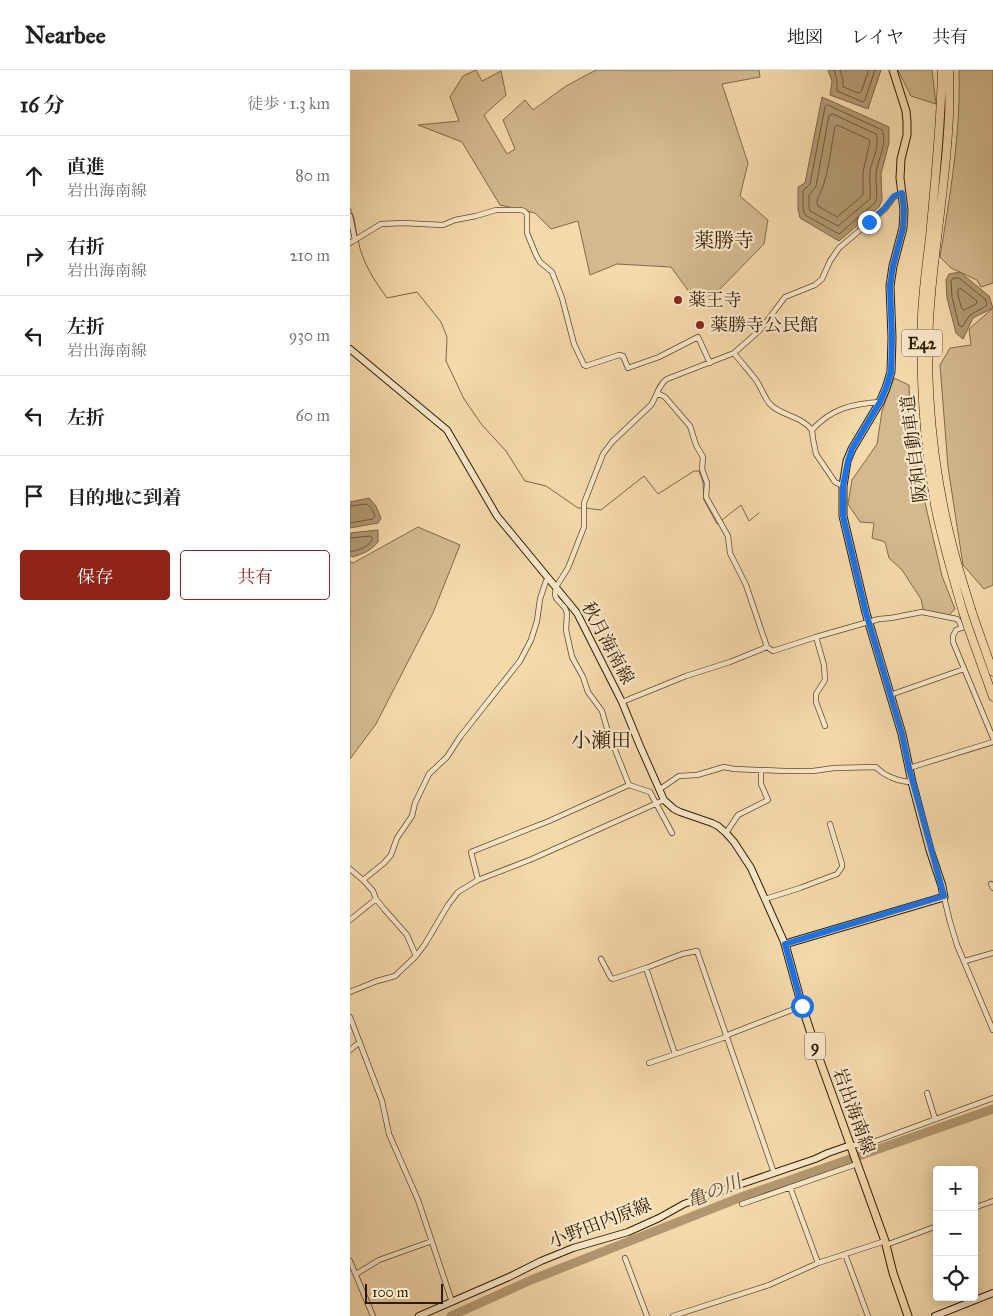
<!DOCTYPE html>
<html lang="ja">
<head>
<meta charset="utf-8">
<style>
  body { margin:0; font-family:"IM FELL Great Primer","Noto Serif JP",serif; background:#f2f2f2; color:#222 }
  .controls { position:absolute; right:15px; bottom:15px; display:grid; overflow:hidden; border-radius:5px; box-shadow:0 2px 12px #0003 }
  .controls button { width:45px; height:45px; display:grid; place-items:center; padding:0; border:0; border-bottom:1px solid #e0e0e0; background:#fff; color:#222; font:25px sans-serif }
  .scale { position:absolute; left:15px; bottom:12px; width:78px; box-sizing:border-box; padding-left:5px; border:2px solid #301a00; border-top:0; font-size:14px; line-height:18px; white-space:nowrap; color:#301a00; -webkit-text-stroke:4px #f8e6c8; paint-order:stroke }
  .stop { position:absolute; width:15px; height:15px; margin:-11px; border:4px solid #1a73e8; border-radius:50%; background:#fff }
  .stop.end { background:#1a73e8; border-color:#fff; box-shadow:0 1px 5px #0008 }
  .list { margin:0; padding:0; list-style:none }
  h2 { display:flex; justify-content:space-between; align-items:center; height:65px; margin:0; padding:0 20px; font-size:21px }
  h2 small { font-size:16px; font-weight:400; color:#767676 }
  .list li { display:grid; grid-template-columns:32px 1fr auto; gap:15px; align-items:center; box-sizing:border-box; height:80px; padding:0 20px; border-top:1px solid #e0e0e0 }
  .list b { display:block; font-size:19px; white-space:nowrap }
  .list p { margin:0; font-size:16px; white-space:nowrap; color:#767676 }
  .list em { font-size:16px; font-style:normal; color:#767676 }
  .actions { display:flex; gap:10px; padding:15px 20px }
  .actions a { flex:1; padding:11px 0; border:1px solid #8f2418; border-radius:5px; text-align:center; font-size:18px; color:#8f2418 }
  .actions .main { background:#8f2418; color:#fff }
  .icon { flex:none; width:28px; height:28px; fill:none; stroke:currentColor; stroke-width:2; stroke-linecap:round; stroke-linejoin:round }
  .map { position:relative; flex:none; width:643px; height:1246px; overflow:hidden }
  header { display:flex; align-items:center; gap:30px; box-sizing:border-box; height:70px; padding:0 25px; background:#fff; border-bottom:1px solid #e0e0e0 }
  header strong { font-size:24px }
  nav { display:flex; gap:28px; margin-inline-start:auto; font-size:18px }
  main { display:flex }
  aside { flex:1; background:#fff }
  .map>svg:first-child { display:block }
  .green { fill:#d3b98e; stroke:#826a47 }
  .water { fill:#b19871; stroke:#7d6644 }
  .lines { fill:none; stroke-linecap:round; stroke-linejoin:round }
  .shore { stroke:#705938; stroke-width:1 }
  .stream { stroke:#7d6644; stroke-width:1 }
  .river { stroke:#b19871; stroke-width:9 }
  .street-casing { stroke:#614a2b; stroke-width:6 }
  .secondary-casing { stroke:#301a00; stroke-width:8 }
  .primary-casing { stroke:#301a00; stroke-width:9 }
  .highway-casing { stroke:#301a00; stroke-width:9 }
  .street { stroke:#f8e6c8; stroke-width:4.5 }
  .secondary { stroke:#f8e6c8; stroke-width:6 }
  .primary { stroke:#f4d9ab; stroke-width:7 }
  .highway { stroke:#f4d9ab; stroke-width:8 }
  .highway-bridge-casing { stroke:#301a00; stroke-width:9; stroke-linecap:butt }
  .highway-bridge { stroke:#f4d9ab; stroke-width:8 }
  .route { stroke:#1a73e8; stroke-width:6 }
  .poi-dot { fill:#8f2418; stroke:#f8e6c8; stroke-width:2 }
  .labels { text-anchor:middle; dominant-baseline:central; stroke-width:4.5; stroke-linejoin:round; paint-order:stroke }
  .shield { fill:#f8e6c8; stroke:#6c573c; stroke-width:1 }
  .shield-label { font-size:16px; font-weight:bold; fill:#301a00 }
  .poi-label { font-size:18px; fill:#301a00; stroke:#f8e6c8; text-anchor:start }
  .street-label { font-size:18px; fill:#301a00; stroke:#f8e6c8 }
  .water-label { font-size:19px; font-style:italic; fill:#644c2d; stroke:#f8e6c8 }
  .quarter-label { font-size:20px; fill:#301a00; stroke:#f8e6c8 }
</style>
</head>
<body>
<header>
<strong>Nearbee</strong>
<nav><a>地図</a><a>レイヤ</a><a>共有</a></nav>
</header>
<main>
<aside>
<h2>16 分<small>徒歩 · 1.3 km</small></h2>
<ul class="list">
<li><svg class="icon" aria-label="ahead" viewBox="0 0 24 24"><path d="M12 20V5M6 11l6-6 6 6"/></svg><div><b>直進</b><p>岩出海南線</p></div><em>80 m</em></li>
<li><svg class="icon" aria-label="right" viewBox="0 0 24 24"><path d="M7 20v-9h11M14 6l5 5-5 5"/></svg><div><b>右折</b><p>岩出海南線</p></div><em>210 m</em></li>
<li><svg class="icon" aria-label="left" viewBox="0 0 24 24"><path d="M17 20v-9H6M10 6l-5 5 5 5"/></svg><div><b>左折</b><p>岩出海南線</p></div><em>930 m</em></li>
<li><svg class="icon" aria-label="left" viewBox="0 0 24 24"><path d="M17 20v-9H6M10 6l-5 5 5 5"/></svg><div><b>左折</b></div><em>60 m</em></li>
<li><svg class="icon" aria-label="arrive" viewBox="0 0 24 24"><path d="M6 21V4h12l-3 4 3 4H6"/></svg><div><b>目的地に到着</b></div></li>
</ul>
<div class="actions"><a class="main">保存</a><a>共有</a></div>
</aside>
<div class="map">
<svg width="643" height="1246" viewBox="0 0 643 1246">
  <rect width="100%" height="100%" fill="#f4d9ab"/>
  <filter id="stains"><feTurbulence type="fractalNoise" baseFrequency=".004" numOctaves="4"/><feColorMatrix values="0 0 0 0 .2 0 0 0 0 .09 0 0 0 0 .02 0 0 0 .5 -.17"/></filter>
  <radialGradient id="worn" r=".72"><stop offset=".6" stop-color="#630" stop-opacity="0"/><stop offset="1" stop-color="#630" stop-opacity=".3"/></radialGradient>
  <path class="green" d="M126,0L132,11L151,1L156,25L134,45L157,84L165,79L153,50L175,30L183,40L216,16L246,0H409L410,7L372,14L398,93L390,126L418,150L414,174L370,219L348,234L321,197L267,194L240,205L228,151L201,159L185,143L150,135L112,72L68,55L109,51L100,27L113,6Z
    M548,0H582L586,34L561,26Z
    M609,0H643V213L631,217L627,210L601,198L590,187C600,125 611,63 609,0Z
    M643,238V515L634,519L613,495L598,397L590,295L600,278L621,275L619,259Z
    M544,308L559,315L561,372L592,506L605,539L596,548L574,543L571,529L552,500L539,488L535,472L522,468L524,453L510,452L498,434L502,410L527,374L532,341Z
    M68,457L110,475L83,543L26,654L0,689V491L3,493Z"/>
  <path class="water" d="M478,0H531L518,39L480,25L482,11Z
    M472,27L539,57V73L531,104L532,130L529,137L489,171L450,148L448,139V117L455,113Z
    M610,202L639,226L643,238L623,248L613,269L606,263L597,228L596,210L599,204Z
    M19,428L26,436L31,448L28,453L0,458V432Z
    M28,460V472C20,481 13,484 2,487L0,486V463Z"/>
  <g class="lines">
    <path class="shore" d="M484,0L487,10V21L513,32L515,30L525,0
      M490,0L493,10V17L509,23L511,22L519,0
      M478,35L532,60C538,74 527,90 526,104C525,114 529,124 525,133L489,164L455,145L453,138V121L460,114L475,37Z
      M483,44L526,64C530,74 523,89 520,100C519,110 521,120 520,129L488,156L460,141L459,137V125L466,116L479,46Z
      M487,55L518,69L520,71L513,102V125L487,147L468,136C465,128 470,126 472,119C479,101 481,76 485,57Z
      M604,208H609L635,229L637,234L636,236L620,245L612,257L609,255L602,227L601,211Z
      M610,218L627,231L626,234L614,240L612,239L608,226V220Z
      M0,436L17,434L22,439L25,446L23,449L0,453
      M0,468L20,466L23,468C19,477 10,480 0,482"/>
    <path class="stream" d="M0,138L4,148L7,166
      M8,170C12,192 24,210 37,228L67,222L91,252L97,267L96,291L114,329L132,355L156,381L175,411L196,416L228,438H231
      M235,438L251,440L294,406L308,424L344,401H349L353,412L354,430L367,454L369,453
      M372,450L391,435L399,451L409,443"/>
    <path class="river" d="M101,1246L181,1210L394,1126L643,1039"/>
    <g class="street-casing">
      <path id="street" d="M0,146L5,170
        M0,173L31,154L53,153L93,155L105,150L126,146L146,140H171L174,141L177,144V163L186,185L190,192L202,202L212,228L224,274L234,295L236,296L269,285L273,286L278,298L309,287L348,267L360,293
        M384,283C391,292 399,301 406,310C411,317 414,327 420,334C429,345 450,345 462,360
        M307,323L315,327L340,356L346,375L353,387L352,399L357,413L356,427L378,466L380,483L396,515L417,577L423,581L466,567L474,595L475,610L466,624V632L475,656
        M493,416L485,412L466,384L463,369L462,360C482,338 502,334 530,332
        M614,557L606,560L603,566V572L643,668
        M466,567L529,549L541,548L572,542L607,549L609,551L612,558
        M540,625L614,599
        M272,632L336,606L380,592L417,577
        M559,698L643,672
        M279,715L258,662L252,641L238,622L233,607L222,587L216,560L217,543L215,538L206,528L205,524L206,517L218,498L234,457V433L253,384L262,372L301,335C307,326 308,315 317,309L384,283L410,260L435,227L465,215L472,209L480,191L489,178L535,139L544,127L552,123
        M310,719L329,706L347,705L374,697L384,699L435,701H463L484,698L526,697C534,706 550,712 562,712
        M376,763L388,745L418,730L411,714V700
        M0,799L13,810L23,821L26,829L34,839L57,865L66,886
        M13,810L34,793L41,785L47,768L62,746L65,733L79,704L97,687L110,667L170,591L181,570L187,551L190,529L196,511L199,508
        M128,810L121,782L199,751L279,715L300,722L322,763
        M641,814L643,818
        M594,827L600,852L607,875L643,960
        M415,829L450,818L487,804L492,797V794L480,754
        M0,850L26,829
        M251,889L261,908L263,909L296,898L332,884L347,881L424,1103
        M615,891L643,883
        M296,898L325,984
        M0,922L27,911L45,906L66,886L75,874L98,835L108,822L128,810L182,789L314,730
        M0,947L32,1031L39,1064L68,1130L102,1232
        M0,980L10,972
        M299,993L376,967L380,964L452,936
        M577,1023L585,1049
        M501,1075H515L643,1028
        M440,1117L468,1193
        M392,1134L507,1094
        M624,1139L629,1136L643,1131
        M536,1175L587,1156
        M495,1184L518,1246
        M275,1188L297,1246
        M0,1191L23,1246
        M6,1204L29,1190L82,1171
        M323,1246L419,1215L468,1193L535,1171"/>
    </g>
    <g class="secondary-casing">
      <path id="secondary" d="M0,279L97,360L147,446L227,543L272,632L290,676L314,730L324,739L330,742L362,753L368,756L376,763L384,772L401,798L435,874
        M69,1246L159,1207L191,1191L223,1178L278,1162L309,1148L334,1134L356,1126L465,1089L478,1083L501,1075
        M585,1246L643,1223"/>
    </g>
    <g class="primary-casing">
      <path id="primary" d="M543,0L556,41L557,52V65L551,89L550,108L554,140L553,158L543,196L540,216L542,268L541,302L536,318L530,332L502,379L497,391L493,416V446L516,543L552,664L562,712L580,780L592,816L594,827L435,874L452,936L470,991L535,1171L543,1203L558,1246"/>
    </g>
    <g class="highway-casing">
      <path id="highway" d="M592,0C591,56 585,111 580,167C577,193 573,220 572,246C570,310 574,373 585,435C592,471 603,507 613,542
        M599,0C599,15 600,30 599,45C596,123 579,201 578,279C578,345 586,413 603,478C608,498 615,519 621,539
        M626,554L643,602
        M618,557L643,627"/>
    </g>
    <use href="#street" class="street"/>
    <use href="#secondary" class="secondary"/>
    <use href="#primary" class="primary"/>
    <use href="#highway" class="highway"/>
    <g class="highway-bridge-casing">
      <path id="highway-bridge" d="M621,539L626,554
        M613,542L618,557"/>
    </g>
    <use href="#highway-bridge" class="highway-bridge"/>
  </g>
  <g class="lines">
    <path class="route" d="M452,936L435,874L594,826L559,698L552,664L516,543L493,446V416L498,391L502,379L530,332L536,318L541,302L542,268L540,216L543,196L553,158L554,140L552,123L544,126L534,139L519,152"/>
  </g>
  <g class="poi-dot">
    <circle cx="328" cy="230" r="5"/>
    <circle cx="350" cy="255" r="5"/>
  </g>
  <g class="labels">
    <g class="shield">
      <rect x="552" y="259.5" width="40" height="27" rx="4"/>
      <rect x="455" y="962.5" width="20" height="27" rx="4"/>
    </g>
    <g class="shield-label">
      <text x="572" y="273">E42</text>
      <text x="465" y="976">9</text>
    </g>
    <g class="poi-label">
      <text x="338" y="230">薬王寺</text>
      <text x="360" y="255">薬勝寺公民館</text>
    </g>
    <g class="street-label">
      <text transform="translate(564 379) rotate(-97)">阪和自動車道</text>
      <text transform="translate(258 573) rotate(62)">秋月海南線</text>
      <text transform="translate(504 1041) rotate(70)">岩出海南線</text>
      <text transform="translate(250 1153) rotate(-21)">小野田内原線</text>
    </g>
    <g class="water-label">
      <text transform="translate(364 1121) rotate(-22)">亀の川</text>
    </g>
    <g class="quarter-label">
      <text x="374" y="170">薬勝寺</text>
      <text x="251" y="670">小瀬田</text>
    </g>
  </g>
  <rect width="100%" height="100%" filter="url(#stains)"/>
  <rect width="100%" height="100%" fill="url(#worn)"/>
</svg>
<div class="controls">
<button>+</button>
<button>−</button>
<button><svg class="icon" aria-label="locate" viewBox="0 0 24 24"><circle cx="12" cy="12" r="6"/><path d="M12 2v4M12 18v4M2 12h4M18 12h4"/></svg></button>
</div>
<div class="scale">100 m</div>
<div class="stop" style="left:452px;top:936px"></div>
<div class="stop end" style="left:519px;top:152px"></div>
</div>
</main>
</body>
</html>
